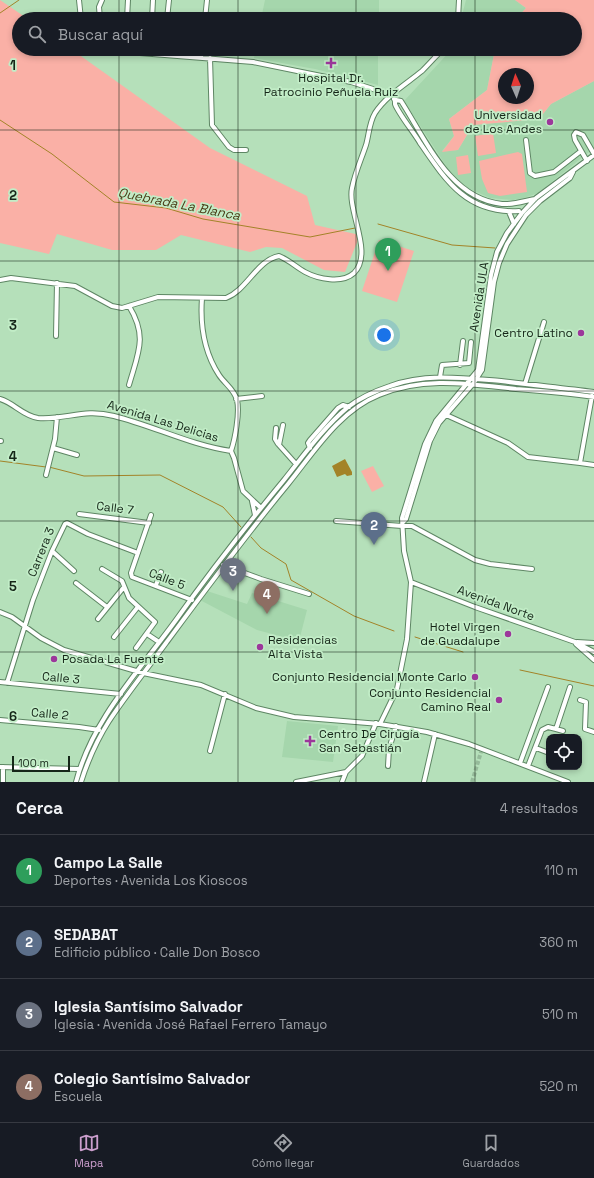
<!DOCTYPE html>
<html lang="es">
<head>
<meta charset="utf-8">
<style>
  body { margin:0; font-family:"Space Grotesk",sans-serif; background:#20242c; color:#f1f3f6 }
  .controls { position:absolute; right:12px; bottom:12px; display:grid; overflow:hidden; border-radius:8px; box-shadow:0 2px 6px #0003 }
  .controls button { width:36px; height:36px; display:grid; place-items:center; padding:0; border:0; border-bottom:1px solid #363941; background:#171b24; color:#f1f3f6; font:20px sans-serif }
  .compass { position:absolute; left:498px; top:68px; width:36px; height:36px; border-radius:50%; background:#171b24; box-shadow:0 2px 6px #0003; rotate:357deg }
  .scale { position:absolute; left:12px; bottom:10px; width:58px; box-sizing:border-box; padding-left:4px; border:2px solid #152618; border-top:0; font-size:11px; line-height:14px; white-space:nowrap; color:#152618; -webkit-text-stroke:3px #c2edc7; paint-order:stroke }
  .you { position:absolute; left:384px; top:335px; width:14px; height:14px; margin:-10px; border:3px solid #fff; border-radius:50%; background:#1a73e8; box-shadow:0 0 0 6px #1a73e833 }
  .badge { display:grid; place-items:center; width:26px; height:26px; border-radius:50%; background:#cb9ecd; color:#fff; font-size:13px; font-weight:700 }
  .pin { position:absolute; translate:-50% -33px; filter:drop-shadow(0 1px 2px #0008) }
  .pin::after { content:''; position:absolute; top:21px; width:14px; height:12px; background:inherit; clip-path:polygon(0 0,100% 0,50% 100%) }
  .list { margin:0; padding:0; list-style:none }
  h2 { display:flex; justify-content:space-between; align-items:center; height:52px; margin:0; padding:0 16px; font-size:17px }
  h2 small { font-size:13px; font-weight:400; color:#9ea1a6 }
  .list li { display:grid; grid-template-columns:26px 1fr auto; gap:12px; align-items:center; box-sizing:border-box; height:72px; padding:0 16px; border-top:1px solid #363941 }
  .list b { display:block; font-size:15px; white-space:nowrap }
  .list p { margin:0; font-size:13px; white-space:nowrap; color:#9ea1a6 }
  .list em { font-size:13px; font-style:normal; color:#9ea1a6 }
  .icon { flex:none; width:22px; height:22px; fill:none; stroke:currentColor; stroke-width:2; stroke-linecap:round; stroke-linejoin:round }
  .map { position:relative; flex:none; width:594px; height:782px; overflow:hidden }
  .search { position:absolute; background:#171b24; box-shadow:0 2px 6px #0003; left:12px; right:12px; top:12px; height:44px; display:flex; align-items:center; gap:10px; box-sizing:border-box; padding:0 14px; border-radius:22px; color:#9ea1a6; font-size:15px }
  .sheet { height:340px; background:#171b24 }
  nav { display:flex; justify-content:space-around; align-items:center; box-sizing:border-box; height:56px; border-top:1px solid #363941; background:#171b24; font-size:11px; color:#9ea1a6 }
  nav a { display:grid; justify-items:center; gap:2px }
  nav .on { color:#cb9ecd }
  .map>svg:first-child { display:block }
  .built { fill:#a5d6ac }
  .green { fill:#fab0a6; fill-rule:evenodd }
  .water { fill:#a38328 }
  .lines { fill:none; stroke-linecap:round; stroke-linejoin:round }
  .stream { stroke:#a38328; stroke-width:1 }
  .minor-tunnel { stroke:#95bb9a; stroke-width:4; stroke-dasharray:4 2; stroke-linecap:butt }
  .minor-casing { stroke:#5e8664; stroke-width:6 }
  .minor { stroke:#fff; stroke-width:4 }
  .grid { fill:none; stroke:#152618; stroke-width:1; stroke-opacity:0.55 }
  .poi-dot { fill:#9c379b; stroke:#c2edc7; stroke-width:1.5 }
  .labels { text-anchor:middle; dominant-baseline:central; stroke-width:3.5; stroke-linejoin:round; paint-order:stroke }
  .poi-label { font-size:12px; fill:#152618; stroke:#c2edc7; text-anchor:end }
  .street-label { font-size:12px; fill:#152618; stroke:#c2edc7 }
  .water-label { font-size:13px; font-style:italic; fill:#4a3c17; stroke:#c2edc7 }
  .grid-label { font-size:13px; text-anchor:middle; font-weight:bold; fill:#152618; stroke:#c2edc7; stroke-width:3.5; stroke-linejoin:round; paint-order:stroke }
</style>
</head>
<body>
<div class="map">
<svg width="594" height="782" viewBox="0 0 594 782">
  <rect width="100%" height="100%" fill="#b5e0ba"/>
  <path class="built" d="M265,0H379V19H261Z
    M466,0H515L526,8L516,19H461Z
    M256,49H378V85L315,69L254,58Z
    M452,49H495L487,90L449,119L454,136L442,151L458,150L473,125L539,119L551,104L594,81V148L538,193L524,198L513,200L490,198L468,188L452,175L404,101Z
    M207,591L247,604L252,593L307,610L299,641L257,630L200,600Z
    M287,721L338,726L333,762L282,757Z"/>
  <path class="green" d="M0,0L28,19H19V49H71L210,148L307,196L315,225L360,235L345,272L324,270L282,248L266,247L250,252L181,235L156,250H112L57,234L49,254L0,243Z
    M515,0H594V81L551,104L539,119L473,125L458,150L442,152L454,136L449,119L487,90L495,49H575V19H516L526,8ZM504,74H528V98H504Z
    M493,133L496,153L478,156L475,136Z
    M518,152L522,154L527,192L500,196L488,193L482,179L479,161Z
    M468,155L471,173L458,175L456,157Z
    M379,240L414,251L397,302L362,291Z
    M373,466L384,486L372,492L361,471Z"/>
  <path class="water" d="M345,459L352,472V475L347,476L345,474L337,477L332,466Z"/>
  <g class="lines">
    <path class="stream" d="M0,13L19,0
      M0,120L52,154L114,202L166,208L203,219L310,237L355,228
      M378,224L452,245L495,248
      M0,461L46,467
      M49,467L84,476L160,475L223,507L241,527
      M251,537L261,548L286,564L291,580L354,616L394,631
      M415,637L463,652
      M520,670L594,686"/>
    <path class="minor-tunnel" d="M472,782L481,752"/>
    <g class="minor-casing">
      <path id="minor" d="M79,0L81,19
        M100,19L99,7L102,0
        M127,19L128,0
        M152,19L153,0
        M167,19L169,0
        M205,19L207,0
        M458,19L459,0
        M84,49L90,52H127L253,62L351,82L392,95
        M201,57L202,49
        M210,58L212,125L229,147L234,150H246
        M394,99C395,100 395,102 395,104C398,113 415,134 420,143C446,181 467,214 519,211
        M396,100L401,101C426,140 450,199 502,204C513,205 524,201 535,199
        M526,140L530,173L535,176L554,172L581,151
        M587,161L575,140L574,135L576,132L583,135L594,154
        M509,212L514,224
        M0,280L11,278L75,286L112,306L122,308L158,297L226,298C247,290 257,260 279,256C289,260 296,267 305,272C318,279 342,284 354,273C374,253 347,211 352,188C355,173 361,160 366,145C369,135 369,123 375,113C386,96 406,84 422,71C429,64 436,56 443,49
        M202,298C200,325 204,352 219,375C225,384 234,389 237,400C240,413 235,439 231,451
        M56,336L57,283
        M460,365L463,341
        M440,377L442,365L469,363L471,342
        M525,384L544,322
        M129,385C138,353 148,337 129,306
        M0,399C14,403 23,416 38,418C67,420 83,408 114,416C154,426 190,445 231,451
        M236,399L262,396
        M444,414L508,443L528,457L580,463L592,396
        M283,425L279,445L296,464
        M276,428L275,439L278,444
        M0,441H1
        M53,448L77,455
        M310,448L308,443L310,440L338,408L343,405L349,407
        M231,451L234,458L243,491L261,508
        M580,463L594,465
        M46,475L55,439L57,417
        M252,501L255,515
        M79,514L149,523
        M151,515L131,573L132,577L192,600
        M336,521L402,526H412L475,560L490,564L532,569
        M403,522L406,519L430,441L439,423L473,384L482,370L494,282L499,263L507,244L526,215L540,201L570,178L573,172
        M52,551L74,571
        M223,565L261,579L309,594
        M102,569L122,581L129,598L155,622L136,648
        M411,582L475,607L575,642L594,652
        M76,583L107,607
        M156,585L161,572
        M0,612L12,617L41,638L64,650L143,673L201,685L256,708L294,717L380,724L427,732L469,744L568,782
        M98,619L124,587
        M147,634L159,642
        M114,637L137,608
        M577,642L594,643
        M576,644L594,660
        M0,682L121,694
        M7,683L33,600L52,551L65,524L67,523L88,534L138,553
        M580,700L586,702L585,729L594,732
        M0,720L79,727L99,730
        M380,724L397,689L407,639L411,582L404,551L402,518L425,444L436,421L478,370L491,275L497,252L507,233L522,213L536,198L594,155
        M556,729L563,731
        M536,748L549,753
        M210,751L225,694
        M520,763L548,687
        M388,766L389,749L396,726
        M528,766L542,730L548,727L556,729L570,687
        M0,767L79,769
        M3,767V782
        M76,782C92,720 139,671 176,620C210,572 246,526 284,480C304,455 323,428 348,407C361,397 375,391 390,386C426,373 463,378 501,381C532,385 563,388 594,392
        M81,782C88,760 97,740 109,721C127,694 147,669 166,643C206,589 245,536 288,484C314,452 339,411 379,395C424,376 469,384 516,389C542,391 568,393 594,397
        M296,782L346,772L362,756L376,723
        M342,782L346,772
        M424,782L435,734"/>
    </g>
    <use href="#minor" class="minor"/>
  </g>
  <path class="grid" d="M119,0V19M238,0V19M356,0V19M475,0V19M119,49V782M238,49V782M356,49V782M475,49V782M0,130H594M0,261H594M0,391H594M0,521H594M0,652H594"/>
  <g class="poi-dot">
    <path d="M329 57h4v4h4v4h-4v4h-4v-4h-4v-4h4z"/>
    <circle cx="550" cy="122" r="4"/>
    <circle cx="581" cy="333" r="4"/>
    <circle cx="508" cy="634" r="4"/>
    <circle cx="260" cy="647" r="4"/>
    <circle cx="54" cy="659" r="4"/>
    <circle cx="475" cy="677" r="4"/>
    <circle cx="499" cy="700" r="4"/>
    <path d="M308 735h4v4h4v4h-4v4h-4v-4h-4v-4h4z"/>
  </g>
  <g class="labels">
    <g class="poi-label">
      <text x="331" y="78" text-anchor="middle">Hospital Dr.<tspan x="331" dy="14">Patrocinio Peñuela Ruiz</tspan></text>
      <text x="542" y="115">Universidad<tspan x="542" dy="14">de Los Andes</tspan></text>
      <text x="573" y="333">Centro Latino</text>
      <text x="500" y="627">Hotel Virgen<tspan x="500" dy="14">de Guadalupe</tspan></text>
      <text x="268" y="640" text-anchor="start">Residencias<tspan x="268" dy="14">Alta Vista</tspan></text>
      <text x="62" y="659" text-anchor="start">Posada La Fuente</text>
      <text x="467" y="677">Conjunto Residencial Monte Carlo</text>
      <text x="491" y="693">Conjunto Residencial<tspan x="491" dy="14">Camino Real</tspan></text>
      <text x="319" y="734" text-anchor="start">Centro De Cirugía<tspan x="319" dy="14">San Sebastián</tspan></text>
    </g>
    <g class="street-label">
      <text transform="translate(479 297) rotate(-81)">Avenida ULA</text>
      <text transform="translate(163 421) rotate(17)">Avenida Las Delicias</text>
      <text transform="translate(115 508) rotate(7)">Calle 7</text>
      <text transform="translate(41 552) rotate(-68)">Carrera 3</text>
      <text transform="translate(167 579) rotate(21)">Calle 5</text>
      <text transform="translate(496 603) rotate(20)">Avenida Norte</text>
      <text transform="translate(61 678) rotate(5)">Calle 3</text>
      <text transform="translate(50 714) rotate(5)">Calle 2</text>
    </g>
    <g class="water-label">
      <text transform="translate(179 204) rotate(11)">Quebrada La Blanca</text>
    </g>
  </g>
  <g class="grid-label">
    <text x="13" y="70">1</text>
    <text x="13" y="200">2</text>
    <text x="13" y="330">3</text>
    <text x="13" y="461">4</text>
    <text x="13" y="591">5</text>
    <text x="13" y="721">6</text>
  </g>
</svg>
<div class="controls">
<button><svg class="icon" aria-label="locate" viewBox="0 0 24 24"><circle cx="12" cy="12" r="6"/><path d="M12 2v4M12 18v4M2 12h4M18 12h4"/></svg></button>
</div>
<svg class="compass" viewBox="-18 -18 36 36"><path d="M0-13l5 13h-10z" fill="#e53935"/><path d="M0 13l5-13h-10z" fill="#9ea1a6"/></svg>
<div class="scale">100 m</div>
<div class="you"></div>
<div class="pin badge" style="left:388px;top:271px;background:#2e9e5b">1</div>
<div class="pin badge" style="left:374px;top:545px;background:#5c6f8a">2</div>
<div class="pin badge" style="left:233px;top:591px;background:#6b7280">3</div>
<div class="pin badge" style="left:267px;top:614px;background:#8d6e63">4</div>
<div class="search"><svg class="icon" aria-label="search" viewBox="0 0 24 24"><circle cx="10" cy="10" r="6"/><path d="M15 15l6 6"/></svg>Buscar aquí</div>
</div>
<section class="sheet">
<h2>Cerca<small>4 resultados</small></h2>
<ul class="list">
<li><span class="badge" style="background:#2e9e5b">1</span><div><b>Campo La Salle</b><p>Deportes · Avenida Los Kioscos</p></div><em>110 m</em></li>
<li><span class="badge" style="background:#5c6f8a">2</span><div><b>SEDABAT</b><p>Edificio público · Calle Don Bosco</p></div><em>360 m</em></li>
<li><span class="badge" style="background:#6b7280">3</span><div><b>Iglesia Santísimo Salvador</b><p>Iglesia · Avenida José Rafael Ferrero Tamayo</p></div><em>510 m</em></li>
<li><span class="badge" style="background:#8d6e63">4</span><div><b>Colegio Santísimo Salvador</b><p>Escuela</p></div><em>520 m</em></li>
</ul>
</section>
<nav>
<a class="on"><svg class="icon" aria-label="map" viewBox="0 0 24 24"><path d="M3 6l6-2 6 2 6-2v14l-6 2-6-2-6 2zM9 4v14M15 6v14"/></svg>Mapa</a>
<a><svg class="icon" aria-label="directions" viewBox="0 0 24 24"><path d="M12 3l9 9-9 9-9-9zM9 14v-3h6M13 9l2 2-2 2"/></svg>Cómo llegar</a>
<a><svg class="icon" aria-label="saved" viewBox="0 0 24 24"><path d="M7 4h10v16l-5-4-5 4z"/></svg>Guardados</a>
</nav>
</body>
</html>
